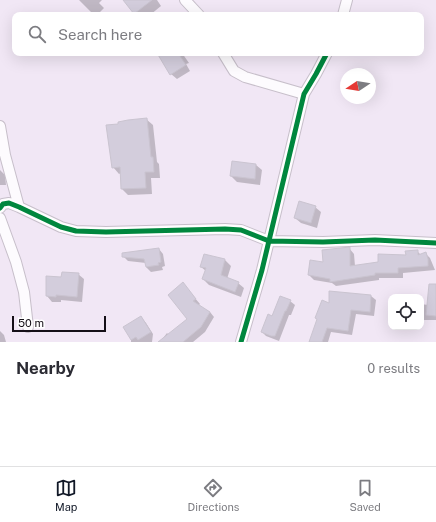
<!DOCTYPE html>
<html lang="en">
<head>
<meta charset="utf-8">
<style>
  body { margin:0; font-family:"Public Sans",sans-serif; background:#f7f7f7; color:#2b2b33 }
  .controls { position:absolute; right:12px; bottom:12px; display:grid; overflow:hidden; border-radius:8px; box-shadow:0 4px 16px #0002 }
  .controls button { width:36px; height:36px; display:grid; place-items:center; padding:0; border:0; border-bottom:1px solid #e1e1e2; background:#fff; color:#2b2b33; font:20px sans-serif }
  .compass { position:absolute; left:340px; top:68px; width:36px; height:36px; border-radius:50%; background:#fff; box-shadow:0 4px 16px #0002; rotate:258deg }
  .scale { position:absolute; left:12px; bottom:10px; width:94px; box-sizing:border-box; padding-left:4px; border:2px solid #150f17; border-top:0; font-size:11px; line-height:14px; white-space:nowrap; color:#150f17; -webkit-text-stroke:3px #fff; paint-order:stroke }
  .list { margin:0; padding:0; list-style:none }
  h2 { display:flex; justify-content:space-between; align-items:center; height:52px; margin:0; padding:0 16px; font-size:17px }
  h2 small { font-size:13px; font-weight:400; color:#7c7c81 }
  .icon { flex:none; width:22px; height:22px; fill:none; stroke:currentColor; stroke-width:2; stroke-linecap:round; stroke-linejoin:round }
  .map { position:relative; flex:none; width:436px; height:342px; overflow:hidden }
  .search { position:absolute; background:#fff; box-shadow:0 4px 16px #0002; left:12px; right:12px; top:12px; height:44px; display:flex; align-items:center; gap:10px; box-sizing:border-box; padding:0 14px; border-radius:8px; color:#7c7c81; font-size:15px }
  .sheet { height:124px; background:#fff }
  nav { display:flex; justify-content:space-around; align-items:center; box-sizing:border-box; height:56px; border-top:1px solid #e1e1e2; background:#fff; font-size:11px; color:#7c7c81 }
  nav a { display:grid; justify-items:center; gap:2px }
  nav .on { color:#111827 }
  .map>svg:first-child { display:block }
  .shadow { fill:#0003 }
  .building { fill:#d3cddc; stroke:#cac4d0 }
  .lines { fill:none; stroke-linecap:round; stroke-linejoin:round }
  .minor-casing { stroke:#c7bfca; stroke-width:12 }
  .minor { stroke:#fdfbfe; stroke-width:10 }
  .cycleway-casing { stroke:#fff; stroke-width:8 }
  .cycleway { stroke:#00873e; stroke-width:5 }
</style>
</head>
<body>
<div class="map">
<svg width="436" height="342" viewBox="0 0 436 342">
  <rect width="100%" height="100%" fill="#f1e7f5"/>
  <path class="shadow" d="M79,0H102L99,3L104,8L97,15H94Z
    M124,0H157L161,6L150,15H136Z
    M158,53H182L189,63L186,64L190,71L177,79L171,74Z
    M146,119L153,125L157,162L159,164L160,178H151L152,194L128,195L122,189L121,173L119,174L113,167Z
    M233,162L256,165L262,170L260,185L237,182L231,176Z
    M0,170L5,175L6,185H0Z
    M315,207L321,212L317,228L301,223L295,218Z
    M349,248L354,254L355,266L379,263L407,256L417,251L421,255L425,253L430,258L435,270L403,273V278H379V280L336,286L332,283L314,280L309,275L324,263Z
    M159,249L163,254L165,266L162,267L163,270L151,272L146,267V263L128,261L123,256Z
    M204,255L225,260L231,266L227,279L238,283L244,288L241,297L209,285L203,279L206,271L201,267Z
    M78,274L84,279L82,302L61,300V302H52L47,296L62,278Z
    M183,284L200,304L198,306L210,312L214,317L205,332L193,342H160L167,333L169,335L188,319Z
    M371,296L376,300L374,316L356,314L352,335L331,332L328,342H312L318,320L330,304Z
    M290,301L295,305L291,315H289L279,341L266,336L262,332L273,317Z
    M436,302V320H421V304L428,305Z
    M141,317L146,323L153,334L152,342H131V339Z
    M0,331L4,335L6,342H0Z"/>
  <path class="building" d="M123,0H152L134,14Z
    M157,53H178L186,65L170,75Z
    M147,118L151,157H153L154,172H145L146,188L121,189L120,167L112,168L106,125L118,124V122L128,120Z
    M232,161L256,164L255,179L230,176Z
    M299,201L316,206L311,223L294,218Z
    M350,247V266L378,262V254L406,255L405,251L418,250V255L426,252L428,259V266L398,268V273H375V275L330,282V279L308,275L310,260L323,262L322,250Z
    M159,248L161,262L158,263L159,265L146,267L144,259L122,257V253Z
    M204,254L225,259L221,275L239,282L235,292L202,279L206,268L200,267Z
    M62,272L79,273L77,297L56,295V297L46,296V276L61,277Z
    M183,282L196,299L193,301L210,312L201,327L183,342H158L187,319L168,295Z
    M429,284H436V316L426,315Z
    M329,291L371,295L370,312L351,310L348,331L327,328L322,342H309L317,319L315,318L322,300L329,303Z
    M280,296L291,300L286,311H285L275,336H271L261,332L268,314L272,316Z
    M141,316L151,332L138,340L136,337L131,340L123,327Z"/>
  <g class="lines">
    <g class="minor-casing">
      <path id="minor" d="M185,0L199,15
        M343,15L347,0
        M223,53L234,71L245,77L304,94
        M0,126L5,155L19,207
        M0,208L3,204L9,203L19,207L61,227L76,231L106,232L225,229L241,230L269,241L323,242L375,240L436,243
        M0,218L16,262L24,292L28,327
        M241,342L262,270L304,94L316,74L327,53"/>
    </g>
    <use href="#minor" class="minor"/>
    <g class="cycleway-casing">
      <path id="cycleway" d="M0,208L3,204L9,203L19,207L61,227L76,231L106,232L225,229L241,230L269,241L323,242L375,240L436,243
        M241,342L262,270L304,94L316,74L327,53"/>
    </g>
    <use href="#cycleway" class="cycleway"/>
  </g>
</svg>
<div class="controls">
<button><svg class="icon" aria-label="locate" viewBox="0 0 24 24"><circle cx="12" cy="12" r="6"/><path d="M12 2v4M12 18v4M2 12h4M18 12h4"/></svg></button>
</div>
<svg class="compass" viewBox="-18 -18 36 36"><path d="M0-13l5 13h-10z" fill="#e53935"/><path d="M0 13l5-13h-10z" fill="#7c7c81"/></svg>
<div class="scale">50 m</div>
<div class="search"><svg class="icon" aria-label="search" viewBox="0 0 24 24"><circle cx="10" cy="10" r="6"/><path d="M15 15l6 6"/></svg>Search here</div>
</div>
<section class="sheet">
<h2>Nearby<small>0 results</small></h2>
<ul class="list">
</ul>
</section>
<nav>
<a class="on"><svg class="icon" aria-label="map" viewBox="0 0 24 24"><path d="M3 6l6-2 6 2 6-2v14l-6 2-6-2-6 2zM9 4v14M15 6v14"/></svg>Map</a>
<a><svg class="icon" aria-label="directions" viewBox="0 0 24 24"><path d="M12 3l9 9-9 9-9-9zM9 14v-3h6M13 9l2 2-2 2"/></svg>Directions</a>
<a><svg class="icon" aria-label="saved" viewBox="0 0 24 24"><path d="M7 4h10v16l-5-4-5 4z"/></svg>Saved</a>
</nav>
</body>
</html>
